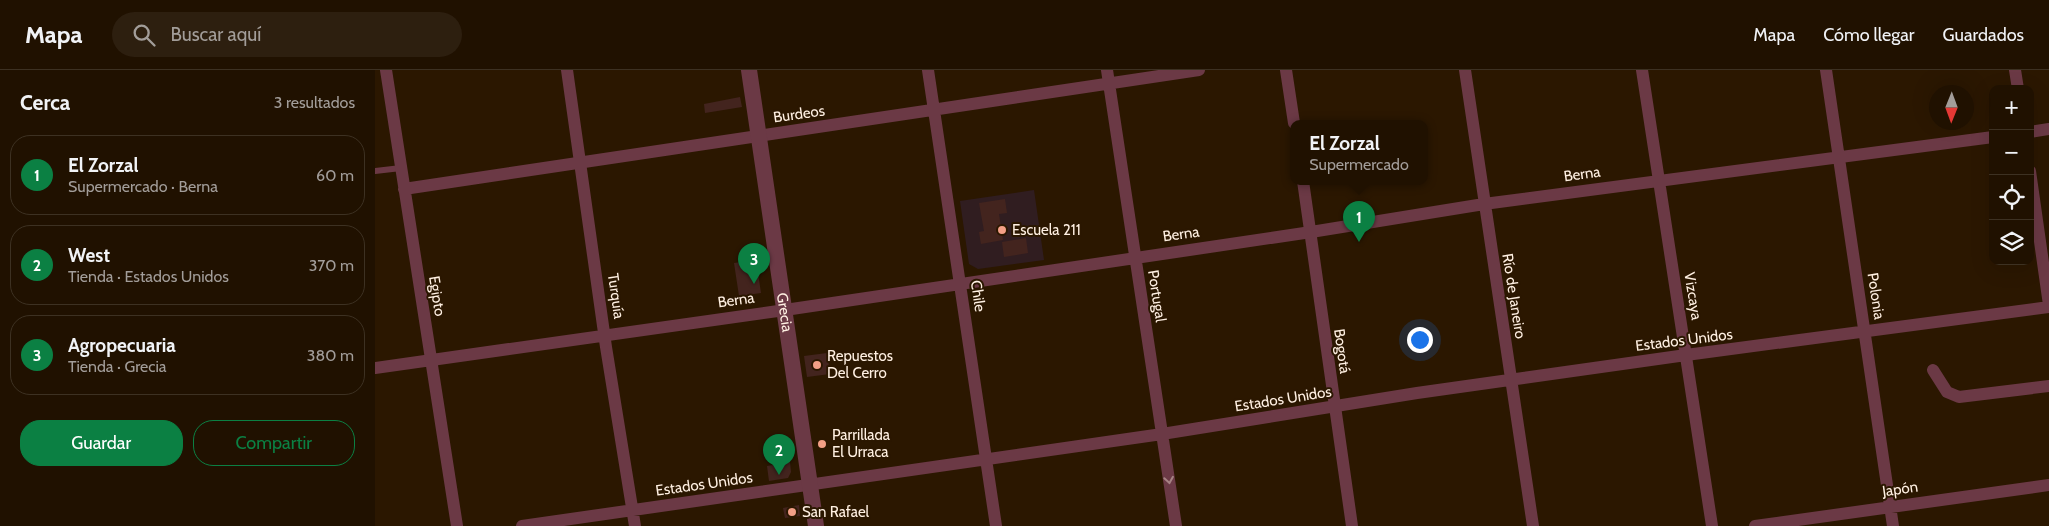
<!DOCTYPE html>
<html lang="es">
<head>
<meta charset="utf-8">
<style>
  body { margin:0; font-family:Cabin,sans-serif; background:#2d1f0f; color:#f1f3f6 }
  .controls { position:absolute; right:15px; top:15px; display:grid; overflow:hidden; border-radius:10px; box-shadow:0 5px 20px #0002 }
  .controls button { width:45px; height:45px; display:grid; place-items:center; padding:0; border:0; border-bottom:1px solid #3d3122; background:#201100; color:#f1f3f6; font:25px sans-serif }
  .compass { position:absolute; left:1554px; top:15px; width:45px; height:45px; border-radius:50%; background:#201100; box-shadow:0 5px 20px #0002; rotate:181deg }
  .you { position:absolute; left:1044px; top:269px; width:18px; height:18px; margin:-12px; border:4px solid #fff; border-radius:50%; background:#1a73e8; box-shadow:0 0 0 8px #1a73e833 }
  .badge { display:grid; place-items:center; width:32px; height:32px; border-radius:50%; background:#0b8043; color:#fff; font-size:16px; font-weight:700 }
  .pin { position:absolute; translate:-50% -41px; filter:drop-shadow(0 1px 2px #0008) }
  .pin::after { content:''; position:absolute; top:26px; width:18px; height:15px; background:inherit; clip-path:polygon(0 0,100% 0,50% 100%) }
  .popup { position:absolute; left:915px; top:50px; width:138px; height:65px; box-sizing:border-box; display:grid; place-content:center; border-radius:10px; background:#201100; filter:drop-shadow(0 1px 4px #0005); font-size:16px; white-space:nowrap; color:#a29d99 }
  .popup b { font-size:19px; color:#f1f3f6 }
  .popup::after { content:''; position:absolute; left:50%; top:100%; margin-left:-10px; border:10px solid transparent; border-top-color:#201100 }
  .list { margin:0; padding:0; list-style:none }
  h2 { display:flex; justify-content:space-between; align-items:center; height:65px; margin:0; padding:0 20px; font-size:21px }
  h2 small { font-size:16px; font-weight:400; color:#a29d99 }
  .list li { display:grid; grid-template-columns:32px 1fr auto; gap:15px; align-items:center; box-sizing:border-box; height:80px; margin:0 10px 10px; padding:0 10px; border:1px solid #3d3122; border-radius:20px }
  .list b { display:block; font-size:19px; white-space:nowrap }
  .list p { margin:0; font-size:16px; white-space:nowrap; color:#a29d99 }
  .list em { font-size:16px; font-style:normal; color:#a29d99 }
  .actions { display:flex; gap:10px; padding:15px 20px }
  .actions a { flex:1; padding:11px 0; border:1px solid #0b8043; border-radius:20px; text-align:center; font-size:18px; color:#0b8043 }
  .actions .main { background:#0b8043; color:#fff }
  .icon { flex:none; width:28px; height:28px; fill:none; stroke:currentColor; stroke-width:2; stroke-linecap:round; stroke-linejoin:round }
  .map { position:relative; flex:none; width:1674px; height:456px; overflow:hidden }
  header { display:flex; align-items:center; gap:30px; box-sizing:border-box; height:70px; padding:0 25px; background:#201100; border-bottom:1px solid #3d3122 }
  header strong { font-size:24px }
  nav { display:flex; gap:28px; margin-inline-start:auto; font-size:18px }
  .search { width:350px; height:45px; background:#2d1f0f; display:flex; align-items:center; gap:12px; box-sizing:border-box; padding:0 18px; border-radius:28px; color:#a29d99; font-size:19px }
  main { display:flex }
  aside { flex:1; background:#201100 }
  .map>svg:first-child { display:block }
  .education { fill:#301d20 }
  .building { fill:#43241e }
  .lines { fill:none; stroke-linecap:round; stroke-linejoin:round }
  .service { stroke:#6b3945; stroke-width:6 }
  .minor { stroke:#6b3945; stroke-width:12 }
  .tertiary { stroke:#6b3945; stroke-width:16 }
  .oneway { stroke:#a68284 }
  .poi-dot { fill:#f39f86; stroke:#2b1700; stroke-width:2 }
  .labels { text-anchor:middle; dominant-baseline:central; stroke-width:4; stroke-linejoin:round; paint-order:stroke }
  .street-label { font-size:15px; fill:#fff0e2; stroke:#2b1700 }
  .poi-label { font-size:15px; fill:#fff0e2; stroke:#2b1700; text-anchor:start }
</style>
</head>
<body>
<header>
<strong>Mapa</strong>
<div class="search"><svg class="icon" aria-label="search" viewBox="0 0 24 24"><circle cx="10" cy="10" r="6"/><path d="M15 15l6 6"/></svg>Buscar aquí</div>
<nav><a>Mapa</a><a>Cómo llegar</a><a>Guardados</a></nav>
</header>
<main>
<aside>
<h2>Cerca<small>3 resultados</small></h2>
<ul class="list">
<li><span class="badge">1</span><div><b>El Zorzal</b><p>Supermercado · Berna</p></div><em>60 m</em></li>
<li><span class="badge">2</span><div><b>West</b><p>Tienda · Estados Unidos</p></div><em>370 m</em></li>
<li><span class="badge">3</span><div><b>Agropecuaria</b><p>Tienda · Grecia</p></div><em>380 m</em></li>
</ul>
<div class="actions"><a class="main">Guardar</a><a>Compartir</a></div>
</aside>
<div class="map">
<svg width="1674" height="456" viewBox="0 0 1674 456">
  <rect width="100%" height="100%" fill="#2b1700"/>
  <path class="education" d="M659,120L669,190L603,199L594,194L585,131Z"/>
  <path class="building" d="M365,27L367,37L330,43L329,34Z
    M630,129L632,143L624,144L628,170L606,174L604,162L609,161L604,133Z
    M651,168L653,183L629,187L627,172Z
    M381,190L386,223L364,226L359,193Z
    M452,283L455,304L432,307L429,286Z
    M415,392L416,402L413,408L394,411L392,396Z
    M424,435L425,446L410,448L408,438Z"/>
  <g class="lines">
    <path class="service" d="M0,101L26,98"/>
    <path class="minor" d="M11,0L82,456
      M192,0L231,277L260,456
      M553,0L621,456
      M732,0L801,456
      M911,0L919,53
      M1090,0L1158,456
      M1267,0L1337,456
      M1451,0L1518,456
      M1640,0L1643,19
      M1655,62L1674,59
      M1655,101L1674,235
      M928,111L977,456
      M29,119L824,0
      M0,298L410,240L936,162L1109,134L1618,67
      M1558,300L1572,322L1584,327L1674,316
      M147,456L787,364L1042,323L1311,285L1674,237
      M1380,456L1674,415"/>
    <path class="tertiary" id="s1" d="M374,0L441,456"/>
  </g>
  <defs><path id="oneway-chevron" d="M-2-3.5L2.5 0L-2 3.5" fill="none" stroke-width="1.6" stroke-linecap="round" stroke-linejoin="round" transform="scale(1.25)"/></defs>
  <use class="oneway" href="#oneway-chevron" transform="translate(794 410) rotate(81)"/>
  <g class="poi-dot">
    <circle cx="627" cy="160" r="5"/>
    <circle cx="442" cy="295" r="5"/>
    <circle cx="447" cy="374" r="5"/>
    <circle cx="417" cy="442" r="5"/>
  </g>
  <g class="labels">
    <g class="street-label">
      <text transform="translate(424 44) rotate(-8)">Burdeos</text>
      <text transform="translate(1207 104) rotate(-8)">Berna</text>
      <text transform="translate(806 164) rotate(-8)">Berna</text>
      <text transform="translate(62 226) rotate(81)">Egipto</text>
      <text transform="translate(241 226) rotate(82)">Turquía</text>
      <text transform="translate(603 226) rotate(82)">Chile</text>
      <text transform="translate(782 226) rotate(81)">Portugal</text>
      <text transform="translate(1139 226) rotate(81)">Río de Janeiro</text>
      <text transform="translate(1318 226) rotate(81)">Vizcaya</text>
      <text transform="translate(1501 226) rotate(81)">Polonia</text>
      <text transform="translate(361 230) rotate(-8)">Berna</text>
      <text stroke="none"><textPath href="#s1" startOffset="245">Grecia</textPath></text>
      <text transform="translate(1309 270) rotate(-7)">Estados Unidos</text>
      <text transform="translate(967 281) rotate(82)">Bogotá</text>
      <text transform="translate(908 329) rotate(-9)">Estados Unidos</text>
      <text transform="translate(329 414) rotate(-8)">Estados Unidos</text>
      <text transform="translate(1525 419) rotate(-8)">Japón</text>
    </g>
    <g class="poi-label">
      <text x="637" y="160">Escuela 211</text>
      <text x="452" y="286">Repuestos<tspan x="452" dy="17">Del Cerro</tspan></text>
      <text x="457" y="365">Parrillada<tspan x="457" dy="17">El Urraca</tspan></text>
      <text x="427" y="442">San Rafael</text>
    </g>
  </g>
</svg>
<div class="controls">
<button>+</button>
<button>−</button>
<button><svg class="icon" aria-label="locate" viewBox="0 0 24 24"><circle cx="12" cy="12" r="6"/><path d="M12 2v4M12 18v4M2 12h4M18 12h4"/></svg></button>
<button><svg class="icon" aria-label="layers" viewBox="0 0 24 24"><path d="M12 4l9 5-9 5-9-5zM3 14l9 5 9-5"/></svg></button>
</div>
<svg class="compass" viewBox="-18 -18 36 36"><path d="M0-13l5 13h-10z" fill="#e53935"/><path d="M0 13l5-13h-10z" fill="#a29d99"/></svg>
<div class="you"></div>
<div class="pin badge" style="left:984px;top:172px">1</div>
<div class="popup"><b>El Zorzal</b>Supermercado</div>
<div class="pin badge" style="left:404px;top:405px">2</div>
<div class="pin badge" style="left:379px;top:214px">3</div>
</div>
</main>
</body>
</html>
